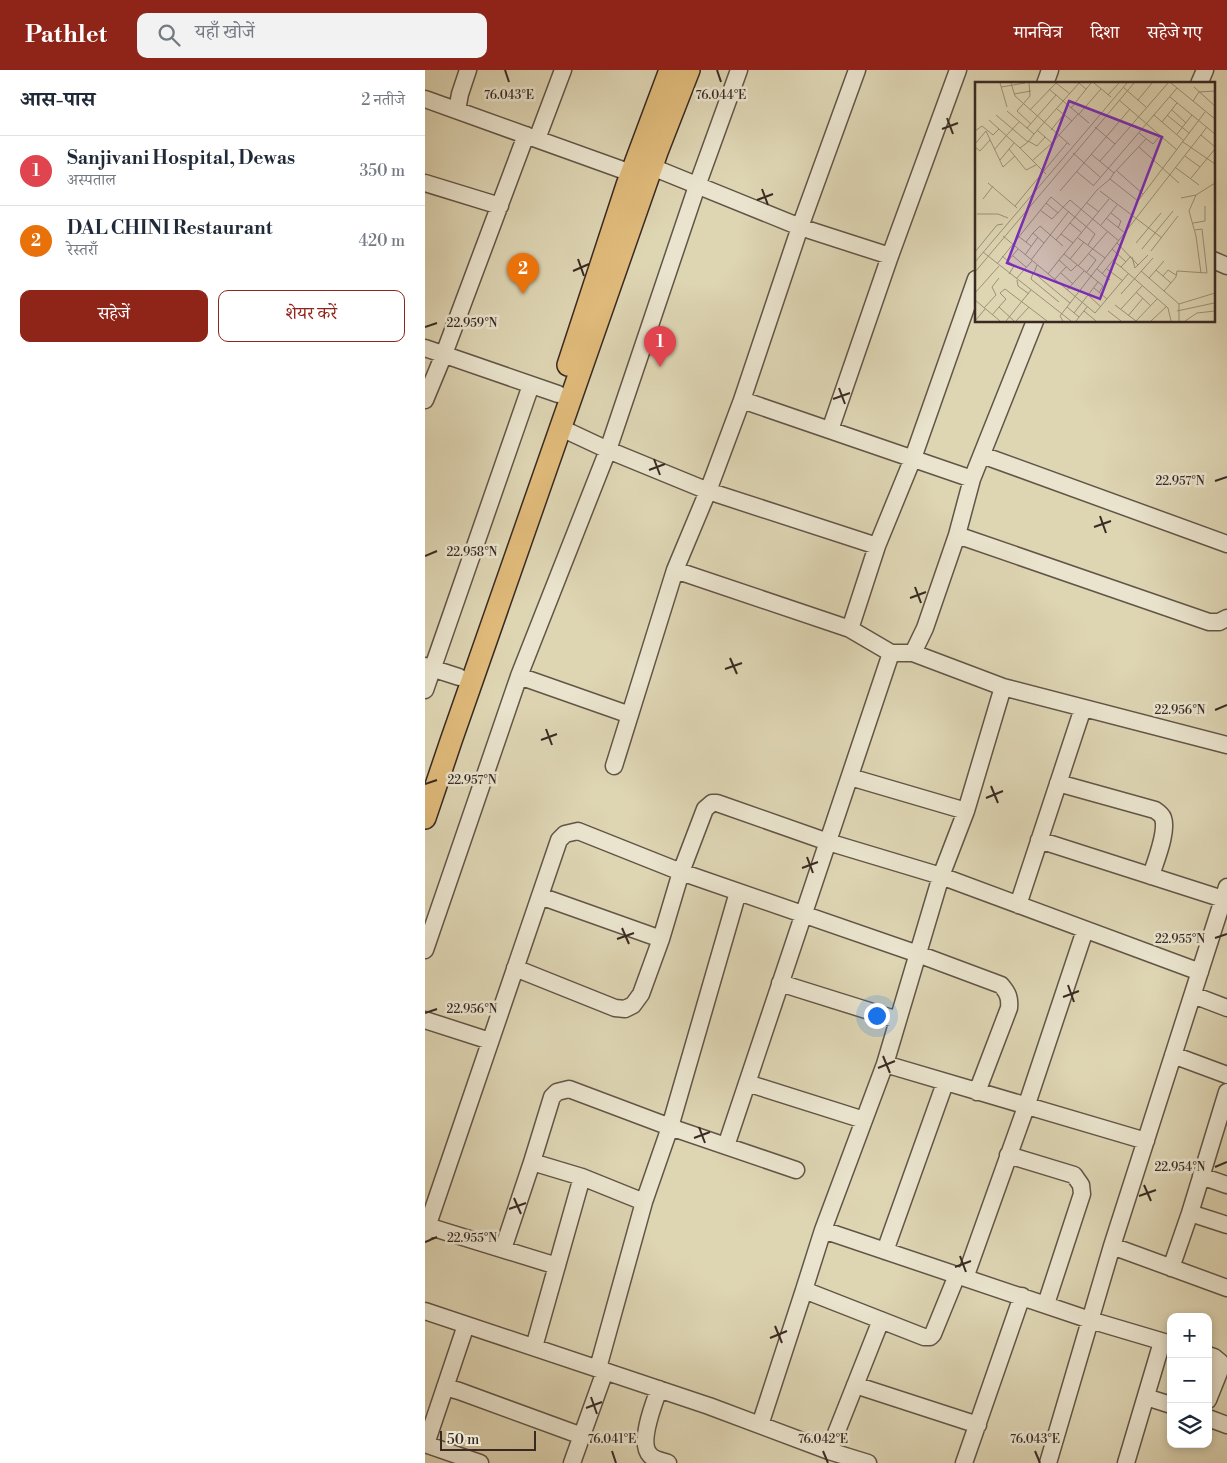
<!DOCTYPE html>
<html lang="hi">
<head>
<meta charset="utf-8">
<style>
  body { margin:0; font-family:"Libre Bodoni","Noto Serif Devanagari",serif; background:#f2f2f3; color:#1f2937 }
  .controls { position:absolute; right:15px; bottom:15px; display:grid; overflow:hidden; border-radius:10px; box-shadow:0 2px 8px #0003 }
  .controls button { width:45px; height:45px; display:grid; place-items:center; padding:0; border:0; border-bottom:1px solid #e0e1e3; background:#fff; color:#1f2937; font:25px sans-serif }
  .scale { position:absolute; left:15px; bottom:12px; width:96px; box-sizing:border-box; padding-left:5px; border:2px solid #382a23; border-top:0; font-size:14px; line-height:18px; white-space:nowrap; color:#382a23; -webkit-text-stroke:4px #eae4ce; paint-order:stroke }
  .you { position:absolute; left:451px; top:945px; width:18px; height:18px; margin:-12px; border:4px solid #fff; border-radius:50%; background:#1a73e8; box-shadow:0 0 0 8px #1a73e833 }
  .badge { display:grid; place-items:center; width:32px; height:32px; border-radius:50%; background:#8f2418; color:#fff; font-size:16px; font-weight:700 }
  .pin { position:absolute; translate:-50% -41px; filter:drop-shadow(0 1px 2px #0008) }
  .pin::after { content:''; position:absolute; top:26px; width:18px; height:15px; background:inherit; clip-path:polygon(0 0,100% 0,50% 100%) }
  .list { margin:0; padding:0; list-style:none }
  h2 { display:flex; justify-content:space-between; align-items:center; height:65px; margin:0; padding:0 20px; font-size:21px }
  h2 small { font-size:16px; font-weight:400; color:#747a83 }
  .list li { display:grid; grid-template-columns:32px 1fr auto; gap:15px; align-items:center; box-sizing:border-box; height:70px; padding:0 20px; border-top:1px solid #e0e1e3 }
  .list b { display:block; font-size:19px; white-space:nowrap }
  .list p { margin:0; font-size:16px; white-space:nowrap; color:#747a83 }
  .list em { font-size:16px; font-style:normal; color:#747a83 }
  .actions { display:flex; gap:10px; padding:15px 20px }
  .actions a { flex:1; padding:11px 0; border:1px solid #8f2418; border-radius:10px; text-align:center; font-size:18px; color:#8f2418 }
  .actions .main { background:#8f2418; color:#fff }
  .icon { flex:none; width:28px; height:28px; fill:none; stroke:currentColor; stroke-width:2; stroke-linecap:round; stroke-linejoin:round }
  .map { position:relative; flex:none; width:802px; height:1393px; overflow:hidden }
  header { display:flex; align-items:center; gap:30px; box-sizing:border-box; height:70px; padding:0 25px; background:#8f2418; color:#fff }
  header strong { font-size:24px }
  nav { display:flex; gap:28px; margin-inline-start:auto; font-size:18px }
  .search { width:350px; height:45px; background:#f2f2f3; display:flex; align-items:center; gap:12px; box-sizing:border-box; padding:0 18px; border-radius:10px; color:#747a83; font-size:19px }
  main { display:flex }
  aside { flex:1; background:#fff }
  .map>svg:first-child { display:block }
  .lines { fill:none; stroke-linecap:round; stroke-linejoin:round }
  .minor-casing { stroke:#625547; stroke-width:19 }
  .major-casing { stroke:#382a23; stroke-width:24 }
  .minor { stroke:#eae4ce; stroke-width:16 }
  .major { stroke:#dfba7a; stroke-width:21 }
  .ticks { fill:none; stroke:#382a23; stroke-width:2 }
  .inset-road { fill:none; stroke:#9c9179; stroke-width:1 }
  .view { fill:#7b2cbf; fill-opacity:0.15; stroke:#7b2cbf; stroke-width:2.5 }
  .inset-edge { fill:none; stroke:#382a23; stroke-width:2.5 }
  .ticks-label { font-size:12px; text-anchor:middle; fill:#382a23; stroke:#eae4ce; stroke-width:5; stroke-linejoin:round; paint-order:stroke }
</style>
</head>
<body>
<header>
<strong>Pathlet</strong>
<div class="search"><svg class="icon" aria-label="search" viewBox="0 0 24 24"><circle cx="10" cy="10" r="6"/><path d="M15 15l6 6"/></svg>यहाँ खोजें</div>
<nav><a>मानचित्र</a><a>दिशा</a><a>सहेजे गए</a></nav>
</header>
<main>
<aside>
<h2>आस-पास<small>2 नतीजे</small></h2>
<ul class="list">
<li><span class="badge" style="background:#e0444e">1</span><div><b>Sanjivani Hospital, Dewas</b><p>अस्पताल</p></div><em>350 m</em></li>
<li><span class="badge" style="background:#e8710a">2</span><div><b>DAL CHINI Restaurant</b><p>रेस्तराँ</p></div><em>420 m</em></li>
</ul>
<div class="actions"><a class="main">सहेजें</a><a>शेयर करें</a></div>
</aside>
<div class="map">
<svg width="802" height="1393" viewBox="0 0 802 1393">
  <rect width="100%" height="100%" fill="#ded5b3"/>
  <filter id="stains"><feTurbulence type="fractalNoise" baseFrequency=".004" numOctaves="4"/><feColorMatrix values="0 0 0 0 .2 0 0 0 0 .09 0 0 0 0 .02 0 0 0 .5 -.17"/></filter>
  <radialGradient id="worn" r=".72"><stop offset=".6" stop-color="#630" stop-opacity="0"/><stop offset="1" stop-color="#630" stop-opacity=".3"/></radialGradient>
  <g class="lines">
    <g class="minor-casing">
      <path id="minor" d="M620,14L625,0
        M774,14L780,0
        M0,29L206,103
        M32,40L35,24L43,0
        M112,69L138,0
        M227,97L375,157L465,186L533,0
        M0,113L75,136
        M788,190L802,196
        M0,278L133,324
        M0,330L19,284L101,65
        M317,330L547,409L610,251
        M136,358L183,380L283,421L452,476
        M405,360L465,186
        M557,385L802,474
        M547,409L532,465L784,552H794L802,548
        M250,500L425,559L466,583
        M425,559L452,476L488,388L551,209
        M488,583L578,617L802,675
        M0,596L34,607
        M94,606L205,645
        M0,620L106,315
        M189,696L250,500L283,421L317,330L375,157L432,0
        M425,707L541,741
        M633,713L730,740C733,742 737,745 738,748C743,762 730,792 726,806
        M614,770L798,829
        M115,826L236,869
        M593,835L658,638
        M0,880L94,606L183,380L272,116L314,0
        M90,898L190,938L200,939L208,935L216,924L236,869L256,802L280,739L287,733H292L403,772L516,806L775,902
        M355,913L473,950
        M768,925L802,938
        M0,950L65,971
        M748,985L802,1005
        M460,994L721,1071
        M322,1013L439,1050
        M301,1076L466,583H488L500,558L532,465
        M583,1085L649,1105L656,1115L657,1124L621,1234
        M107,1092L127,1027L132,1022L144,1019L245,1057L371,1100
        M776,1106L802,1115
        M219,1132L245,1057L313,822
        M765,1143L802,1155
        M2,1156L132,1196
        M398,1160L665,1250L746,1274
        M0,1163L134,770L140,764L153,761L256,802L493,884L576,915C583,923 585,928 584,938L552,1022
        M687,1176L802,1218
        M78,1179L107,1092L157,1107L219,1132L173,1298
        M460,1181L520,1013
        M746,1198L765,1143L802,1022
        M532,1205L508,1264L505,1267H499L379,1220L398,1160L460,994L516,806L541,741L578,617
        M540,1208L601,1037L660,860
        M0,1241L284,1336L404,1381L443,1393
        M109,1277L157,1107
        M783,1285L789,1287L795,1292V1300L783,1330
        M430,1315L553,1355
        M20,1317L34,1321L157,1366
        M234,1319C229,1333 213,1373 225,1385C229,1390 238,1391 243,1393
        M721,1327L746,1335
        M783,1348L802,1355
        M335,1355L379,1220
        M0,1374L55,1393
        M1,1374L41,1255
        M404,1381L456,1250
        M147,1393L180,1301
        M539,1393L597,1226
        M623,1393L687,1176L802,817
        M701,1393L737,1272"/>
    </g>
    <g class="major-casing">
      <path id="major" d="M143,295L202,115L245,0
        M0,748L26,671L232,82L264,0"/>
    </g>
    <use href="#minor" class="minor"/>
    <use href="#major" class="major"/>
  </g>
  <path class="ticks" d="M80,0L84,12M292,0L296,12M522,48L528,64M517,59L533,53M337,119L343,135M332,130L348,124M153,189L159,206M148,201L164,194M0,257L12,253M414,318L420,334M408,329L425,323M229,389L235,405M224,400L240,394M790,411L802,407M675,446L681,463M669,457L686,451M0,486L12,481M490,517L496,533M485,528L501,522M305,588L312,604M300,599L317,593M790,640L802,635M121,659L127,675M116,670L132,664M0,714L12,710M566,716L573,733M561,728L578,721M382,787L388,803M377,798L393,792M197,858L204,874M790,868L802,864M192,869L209,863M643,915L649,932M638,927L654,921M0,943L12,939M458,986L465,1003M453,998L470,991M274,1057L280,1073M269,1068L285,1062M790,1097L802,1092M719,1115L726,1131M714,1126L731,1120M89,1128L96,1144M84,1139L101,1133M0,1172L12,1167M535,1186L541,1202M530,1197L546,1191M350,1256L357,1273M345,1268L362,1261M166,1327L172,1344M161,1338L177,1332M187,1381L191,1393M398,1381L403,1393M610,1381L615,1393"/>
  <g transform="translate(550 12)">
    <rect width="240" height="240" fill="#ded5b3"/>
    <path class="inset-road" d="M25,1L32,25M36,1L40,14L95,63M54,1L55,14L42,29L56,42M119,1L136,15M196,1L240,37M26,5L50,1M148,5L171,25M219,5L240,24M74,7L114,41M39,12L56,9M133,13L144,1M195,15L240,52M144,18L202,68M163,18L177,1M218,19L224,10L240,9M96,26L116,1M82,27L97,39M55,28L81,1L95,12M197,28L211,41M32,29L59,52L104,1L111,7M104,32L126,7M21,33L53,60L59,52M179,33L209,59M192,33L214,51M14,38L45,66L53,60M187,40L202,21M120,45L140,62L193,1M52,46L81,13M62,48L77,61L103,32M76,48L89,32M0,49L7,44L18,53L24,47M11,49L28,85L40,74M164,51L178,62L185,54M202,52L217,33M226,53L240,65M31,54L44,40M53,59L62,64L70,55M208,60L240,82M0,62L11,49M0,65L5,69L15,58M164,65L204,101M45,66L71,92M34,67L51,88L61,83M19,68L31,54M98,71L125,95M116,72L139,91L171,57M210,74L225,85M25,78L39,61M57,79L77,61M125,79L140,62M201,86L224,103M101,89L119,104M142,89L168,112M139,91L135,97L163,119L230,30M216,96L240,67M13,101L42,126M119,103L202,6M85,109L155,27M125,109L187,156M206,116L221,113M8,117L18,104M71,121L83,131M112,121L124,130M40,124L92,61M65,128L77,137L95,118L144,159M136,131L146,139L143,146M2,132H23L33,136M131,136L150,151M95,141L107,151M218,141L230,139V124M126,143L142,123M58,151L65,144L88,164M86,152L98,161M28,154L120,231L153,192M43,154L56,164M103,156L130,176M81,158L122,108L135,97M51,160L58,151L69,161L56,178M69,161L94,129M142,161L163,183M161,161L186,131M137,167L151,180M167,167L198,129M176,169L203,134M0,170L22,143L28,142M8,170L96,239M89,172L128,204L124,211M50,173L63,155M27,174L39,184L34,192M38,174L51,185M157,175L160,186L173,173M95,177L109,160M33,179L43,167M138,179L146,185L156,174M0,180L152,1M22,182L76,115L120,152L113,163M62,183L59,191L95,221M102,183L96,189L84,178L134,117M103,184L133,149M146,185L193,226L196,239M122,187L135,198M132,187L148,199M181,188L196,201M166,189L204,222L240,211M0,190L159,1M58,191L56,197L84,220M86,191L98,202M111,191L121,178L114,172M226,191L221,154L214,129L221,113L240,101M73,192L84,178M127,192L143,172M188,194L193,188L201,193M174,196L189,179M41,197L57,179M42,198L43,204L54,212M79,198L91,185M119,206L132,217M92,208L109,189M189,209L201,195L202,189L232,191L227,147L220,148M161,210L176,224M0,211L24,184M146,212L178,176M113,213L126,225M0,218L25,239M140,223L161,239M24,225L39,239M92,225L104,235M9,226L21,213L17,205L24,196M146,227L167,204M109,229L121,239M133,229L146,239M202,229L239,221M99,231L123,200M17,233L31,217L25,211L30,207L72,239M153,234L168,216M0,239L10,227M31,239L56,208M41,239L54,225M88,239L85,234L232,45M101,239L112,225M161,239L182,217M176,239L192,224M204,239V222M210,239L222,231L240,229"/>
    <path class="view" d="M94,19L187,55L125,217L32,181Z"/>
    <rect width="240" height="240" class="inset-edge"/>
  </g>
  <g class="ticks-label">
    <text x="84" y="29">76.043°E</text>
    <text x="296" y="29">76.044°E</text>
    <text x="47" y="257">22.959°N</text>
    <text x="755" y="415">22.957°N</text>
    <text x="47" y="486">22.958°N</text>
    <text x="755" y="644">22.956°N</text>
    <text x="47" y="714">22.957°N</text>
    <text x="755" y="873">22.955°N</text>
    <text x="47" y="943">22.956°N</text>
    <text x="755" y="1101">22.954°N</text>
    <text x="47" y="1172">22.955°N</text>
    <text x="187" y="1373">76.041°E</text>
    <text x="398" y="1373">76.042°E</text>
    <text x="610" y="1373">76.043°E</text>
  </g>
  <rect width="100%" height="100%" filter="url(#stains)"/>
  <rect width="100%" height="100%" fill="url(#worn)"/>
</svg>
<div class="controls">
<button>+</button>
<button>−</button>
<button><svg class="icon" aria-label="layers" viewBox="0 0 24 24"><path d="M12 4l9 5-9 5-9-5zM3 14l9 5 9-5"/></svg></button>
</div>
<div class="scale">50 m</div>
<div class="you"></div>
<div class="pin badge" style="left:235px;top:297px;background:#e0444e">1</div>
<div class="pin badge" style="left:98px;top:224px;background:#e8710a">2</div>
</div>
</main>
</body>
</html>
